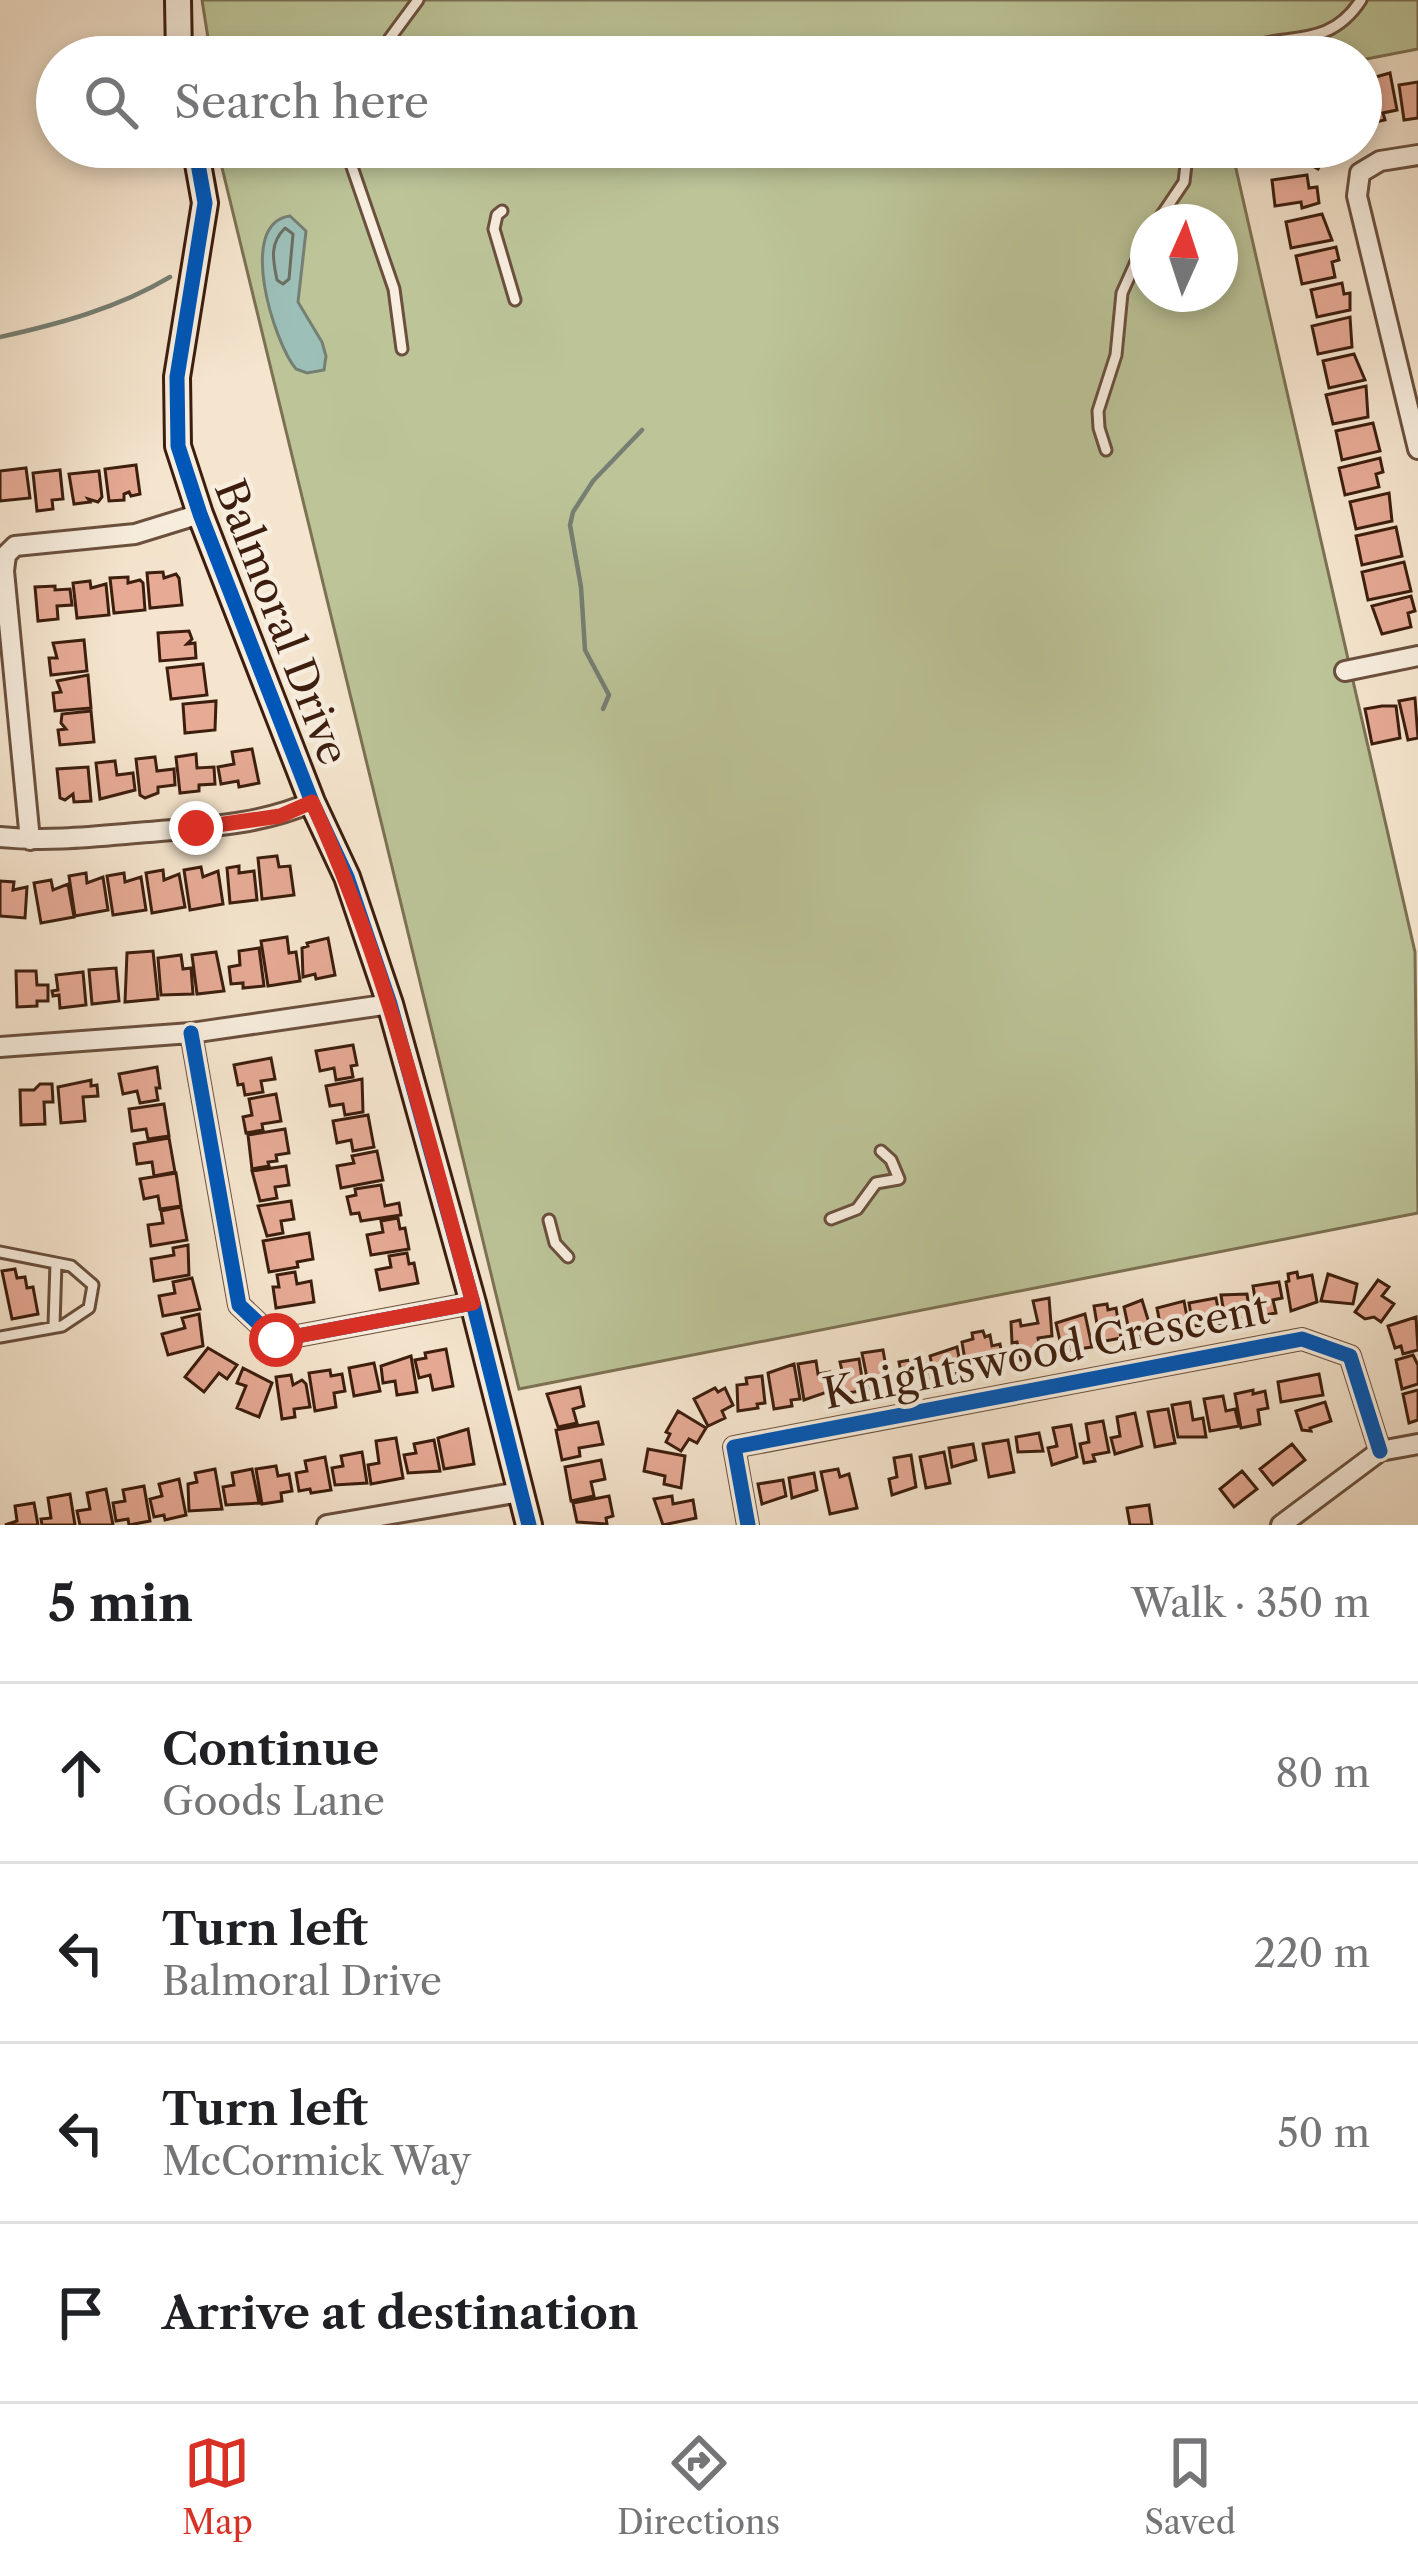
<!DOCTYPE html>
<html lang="en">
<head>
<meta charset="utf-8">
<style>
  body { margin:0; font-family:"Libre Caslon Text",serif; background:#f2f2f2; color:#202124 }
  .compass { position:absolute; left:1130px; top:204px; width:108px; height:108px; border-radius:50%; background:#fff; box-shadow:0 6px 18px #0003; rotate:3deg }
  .stop { position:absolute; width:36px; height:36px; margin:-27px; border:9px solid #d93025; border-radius:50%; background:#fff }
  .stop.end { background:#d93025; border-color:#fff; box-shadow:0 3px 12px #0008 }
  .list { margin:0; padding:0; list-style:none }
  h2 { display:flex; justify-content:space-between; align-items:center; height:156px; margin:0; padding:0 48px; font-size:51px }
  h2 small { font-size:39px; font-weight:400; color:#757577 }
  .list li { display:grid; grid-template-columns:78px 1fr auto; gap:36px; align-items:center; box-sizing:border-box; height:180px; padding:0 48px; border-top:3px solid #e0e0e0 }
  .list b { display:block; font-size:45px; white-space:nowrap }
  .list p { margin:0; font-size:39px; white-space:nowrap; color:#757577 }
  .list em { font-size:39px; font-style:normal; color:#757577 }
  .icon { flex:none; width:66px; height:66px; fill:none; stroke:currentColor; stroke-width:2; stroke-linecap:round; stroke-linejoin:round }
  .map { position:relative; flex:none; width:1418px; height:1525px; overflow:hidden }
  .search { position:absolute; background:#fff; box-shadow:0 6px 18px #0003; left:36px; right:36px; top:36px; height:132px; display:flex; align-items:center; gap:30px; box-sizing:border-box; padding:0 42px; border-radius:66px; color:#757577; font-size:45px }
  .sheet { height:876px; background:#fff }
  nav { display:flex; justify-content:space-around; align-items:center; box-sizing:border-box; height:168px; border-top:3px solid #e0e0e0; background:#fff; font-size:33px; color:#757577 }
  nav a { display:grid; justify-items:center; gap:6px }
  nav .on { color:#d93025 }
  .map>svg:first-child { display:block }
  .green { fill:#bcc498; stroke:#7c7153; stroke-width:3; fill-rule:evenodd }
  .water { fill:#9cbfb7; stroke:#767f73; stroke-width:3 }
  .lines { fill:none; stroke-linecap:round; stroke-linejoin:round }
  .shore { stroke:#6c6e62; stroke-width:3 }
  .stream { stroke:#767f73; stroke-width:4.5 }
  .building { fill:#e6aa95; stroke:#3d1e0e; stroke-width:3 }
  .lane-casing { stroke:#6b503e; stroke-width:15 }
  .street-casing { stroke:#6b503e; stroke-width:24 }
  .secondary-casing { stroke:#3d1e0e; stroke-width:30 }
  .lane { stroke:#f8eedf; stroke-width:9 }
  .street { stroke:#f8eedf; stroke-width:18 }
  .secondary { stroke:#f8eedf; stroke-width:24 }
  .cycleway-casing { stroke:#f8eedf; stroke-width:22 }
  .cycleway { stroke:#0057b8; stroke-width:15 }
  .route { stroke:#d93025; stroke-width:15 }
  .labels { text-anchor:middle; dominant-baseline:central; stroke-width:9; stroke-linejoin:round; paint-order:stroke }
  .street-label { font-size:42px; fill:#3d1e0e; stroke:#f8eedf }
</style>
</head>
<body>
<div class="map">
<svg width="1418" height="1525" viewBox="0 0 1418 1525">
  <rect width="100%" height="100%" fill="#f5e5ce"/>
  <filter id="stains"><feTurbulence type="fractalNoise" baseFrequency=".00167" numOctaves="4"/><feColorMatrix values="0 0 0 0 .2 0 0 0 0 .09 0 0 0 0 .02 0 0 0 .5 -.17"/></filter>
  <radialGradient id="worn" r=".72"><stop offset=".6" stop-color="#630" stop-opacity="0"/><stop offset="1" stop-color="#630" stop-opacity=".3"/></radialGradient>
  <path class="green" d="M202,0H1418V49L1361,60L211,57Z
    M217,147H1231L1415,952L1418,1213L519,1389ZM1148,222H1220V294H1148Z"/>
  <path class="water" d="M290,216L306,231L298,302L322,342L326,356L324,370L307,373L296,369C274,343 236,223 290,216Z"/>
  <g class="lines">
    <path class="shore" d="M285,228L293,234L289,279L283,284L277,280C273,260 269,244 285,228Z"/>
    <path class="stream" d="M0,337C59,324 118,308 170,277
      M603,709L609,695L585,650L581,587L570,525L573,512L593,481L642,430"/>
  </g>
  <path class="building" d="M1390,73L1397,110L1383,113L1385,120L1367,124L1361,81Z
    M1418,82V118L1404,120L1399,85Z
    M1323,147L1321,151L1327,154L1318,169L1280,148Z
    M1307,175L1309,188L1317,187L1319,203L1302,208L1301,202L1275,206L1272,180Z
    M1322,214L1332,240L1291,248L1286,222Z
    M1336,247L1339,260L1332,262L1335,277L1302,284L1296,256Z
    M1342,283L1344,294L1350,293V310L1317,317L1311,290Z
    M1350,317L1352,347L1318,354L1312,326Z
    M1354,354L1365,380L1329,388L1323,361Z
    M1366,386L1368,417L1333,424L1326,395Z
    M1373,423L1380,451L1342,460L1336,431Z
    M1380,458L1383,472L1376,474L1379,487L1345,495L1339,468Z
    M136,465L140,494L131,496L129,492L124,494V500L109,501L105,469Z
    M26,468L30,498L0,501V471Z
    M60,470L63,499L52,500L53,509L37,511L33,473Z
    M99,471L102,497L98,502L88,499L90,502L74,504L69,474Z
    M1389,493L1392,521L1356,529L1350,502Z
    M1396,527L1402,556L1362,565L1356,536Z
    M1404,562L1411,591L1368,600L1362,572Z
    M163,572L164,578L176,574L179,578L182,605L150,608L147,573Z
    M128,577V583L140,580L143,583L145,610L114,613L110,578Z
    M90,581L91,588L106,584L109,615L77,618L73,583Z
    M55,586V590L70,589L72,605L57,606L58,619L38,621L35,587Z
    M1411,596L1415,611L1408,613L1411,627L1382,634L1372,606Z
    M189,631L192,639L187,644L195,643L196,658L160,661L158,633Z
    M84,640L87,671L51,675L49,658H57L53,643Z
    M203,664L207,695L171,699L167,668Z
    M88,675L91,708L55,711L53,693L61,692L57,681Z
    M1415,698L1418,738L1408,740L1399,701Z
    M216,701L215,730L185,733L183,704Z
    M1382,706H1396L1400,738L1372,744L1365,709Z
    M91,711L94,742L60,745L58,730L66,729L61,723L62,714Z
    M252,749L259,783L239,787L238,781L221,784L218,767L234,764L232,752Z
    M196,754L197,768L214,767L215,784L199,785V791L180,793L176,757Z
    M155,757L157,771L174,769L175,785L158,787V793L145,798L140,795L136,759Z
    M115,761L117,775L133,773L135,790L100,799L96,763Z
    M88,767L91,801L74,802L73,794L65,800L60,798L57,769Z
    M277,856L279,867L290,866L294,895L262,899L258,858Z
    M239,866V873L254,871L257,900L230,903L227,868Z
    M201,867L203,877L218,871L223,904L190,910L184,870Z
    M163,870L164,880L179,874L185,907L152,913L146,873Z
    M86,873L87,883L103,877L108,910L75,916L69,876Z
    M124,873L125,882L141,877L146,910L113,915L107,876Z
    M51,880L53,890L68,884L74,917L41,923L34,883Z
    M0,881L14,882L13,890L27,887L25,918L0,916Z
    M287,937L289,953L296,952L300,981L268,986L261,941Z
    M328,938L335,975L316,979L315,974L303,977L302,948L308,946L307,943Z
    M259,948L264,986L243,988V983L231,984L229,967L240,965L239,951Z
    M153,951L158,999L125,1002L127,953Z
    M216,952L224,991L197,994L192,955Z
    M181,955L183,969L191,968L193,994L161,995L158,958Z
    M116,968L119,1001L92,1004L89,970Z
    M16,971H36L37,985H48V1001H37V1006L17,1007Z
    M83,972L86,1005L60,1008L59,995L53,996L52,991L58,990L56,975Z
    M353,1045L357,1065L351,1066L353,1077L336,1080L334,1068L320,1071L316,1051Z
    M271,1058L275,1079L261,1081L263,1092L245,1095L243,1084L238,1085L234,1065Z
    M157,1067L160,1088H156L158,1100L140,1103L137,1091L123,1094L119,1074Z
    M362,1079L363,1112L345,1115L343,1104L330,1106L326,1086Z
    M91,1080V1086L97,1085L98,1096L83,1097L85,1121L61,1123L58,1087Z
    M40,1084H52L53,1102H44L45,1124L21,1125L20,1090H34Z
    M276,1094L281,1121L262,1124L263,1130L246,1133L243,1117L252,1115L249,1099Z
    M164,1104L169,1136L148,1139L146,1129L132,1131L129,1109Z
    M368,1115L374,1147L353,1151L351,1140L337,1143L333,1121Z
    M285,1129L289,1153L276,1155L277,1161L268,1162L269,1166L252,1169L248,1135Z
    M169,1138L175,1172L154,1176L152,1162L137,1164L134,1144Z
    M377,1151L383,1180L341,1188L337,1166L354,1163L352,1156Z
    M286,1166L289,1185L275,1187L277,1198L260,1201L252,1171Z
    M176,1173L181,1206L160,1209L158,1196L144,1199L140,1179Z
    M381,1185L385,1206L399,1203L401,1215L361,1221L359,1213L351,1214L347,1197L356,1195L355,1189Z
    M291,1201L294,1219L281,1221L283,1233L267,1236L258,1206Z
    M181,1207L187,1240L151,1246L148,1225L163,1223L161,1211Z
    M398,1218L400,1229L405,1228L409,1249L371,1255L367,1235L383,1232L381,1221Z
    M309,1233L313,1259L297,1262L298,1267L269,1272L263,1241Z
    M188,1245L189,1275L154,1281L151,1259L174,1255L173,1248Z
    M407,1253L409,1264L414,1263L418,1283L380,1290L376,1270L391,1267L389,1256Z
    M15,1269L17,1278L25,1277L27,1288L33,1287L38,1314L12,1319L2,1271Z
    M295,1272L297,1284L311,1281L314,1302L276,1308L273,1287H279L277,1275Z
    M1297,1272L1298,1278L1312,1275L1317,1302L1291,1311L1286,1282L1289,1281L1288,1274Z
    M1328,1274L1357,1284L1353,1304L1321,1301Z
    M192,1278L200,1309L163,1316L159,1296L175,1293L173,1282Z
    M1378,1280L1389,1287L1382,1296L1394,1304L1381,1322L1374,1317L1365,1319L1355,1312Z
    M1279,1282L1282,1298L1273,1300L1276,1313L1258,1316L1253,1286Z
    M1247,1294L1250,1316L1225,1320L1221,1295Z
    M1049,1298L1052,1336L1038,1338L1041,1356L1021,1360L1017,1342L1012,1343L1011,1322L1020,1320L1021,1326L1038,1323L1033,1301Z
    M1216,1298L1221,1324L1193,1326L1189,1303Z
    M1142,1300L1153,1336L1142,1339L1139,1327L1129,1330L1124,1307Z
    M1184,1301L1188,1322L1177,1324L1174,1332L1162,1334L1157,1308Z
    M1107,1304L1108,1310L1116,1308L1121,1338L1100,1342L1094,1306Z
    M199,1314L203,1346L168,1355L162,1334L185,1328L182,1318Z
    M1085,1314L1092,1347L1072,1350L1070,1339L1060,1341L1056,1323Z
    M1416,1317L1418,1350L1403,1354L1401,1346L1395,1348L1388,1326Z
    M983,1331L985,1337L990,1335L992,1346L1000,1344L1003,1362L966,1366L962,1342L973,1339L972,1333Z
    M957,1347L962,1373L934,1375L930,1356Z
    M208,1348L237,1365L227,1379L219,1373L204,1392L185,1377Z
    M446,1349L453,1386L433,1390L430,1375L419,1378L415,1360L426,1358L425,1353Z
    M883,1350L889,1384L869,1388L862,1353Z
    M1413,1355L1418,1365V1384L1402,1389L1396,1360Z
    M411,1356L417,1392L397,1395L395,1381L383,1383L381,1366Z
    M859,1359L864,1391L835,1394L832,1377L843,1375L840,1362Z
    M916,1359L917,1364L925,1363L928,1378L903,1382L899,1362Z
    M816,1361L818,1374L830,1372L833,1390L804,1400L798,1364Z
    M374,1363L380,1391L354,1396L349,1368Z
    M794,1364L800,1399L791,1400L792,1406L774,1409L768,1373Z
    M243,1368L272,1383L259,1417L237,1408L246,1386L237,1383Z
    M330,1370L331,1376L342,1374L345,1391L334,1393L336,1407L315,1411L309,1373Z
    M1319,1374L1323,1395L1281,1402L1278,1382Z
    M291,1375L293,1385L302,1380L306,1384L310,1407L294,1409L295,1417L282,1419L276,1377Z
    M762,1376L765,1403L757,1404L758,1408L738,1411L737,1385L747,1384L746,1378Z
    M580,1387L584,1406L573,1409L577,1423L558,1427L547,1394Z
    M715,1388L718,1392L725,1388L733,1405L722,1411L725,1418L708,1426L694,1399Z
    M1253,1390V1394L1265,1391L1268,1408L1258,1410L1260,1424L1241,1428L1235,1394Z
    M1418,1390V1420L1409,1423L1403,1394Z
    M1223,1396L1226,1411L1235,1409L1239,1426L1210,1431L1204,1399Z
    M1190,1402L1193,1420L1203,1418L1206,1437H1178L1172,1405Z
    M1325,1402L1331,1421L1310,1428L1311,1431L1302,1430L1296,1411Z
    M1168,1409L1175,1443L1155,1447L1148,1412Z
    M678,1411L706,1428L697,1443L689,1439L681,1451L666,1442L670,1434L666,1432Z
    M1135,1413L1142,1446L1115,1454L1111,1438L1120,1436L1117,1417Z
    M1103,1421L1109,1452L1093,1455L1095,1461L1084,1463L1080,1444L1089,1442L1086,1424Z
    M598,1422L603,1444L579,1448L580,1456L562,1460L556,1430Z
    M1071,1425L1077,1457L1052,1465L1048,1448L1057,1446L1053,1428Z
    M468,1429L474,1464L444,1469L438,1438Z
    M1039,1433L1043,1451L1018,1452L1016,1437Z
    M396,1438L403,1478L371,1484L368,1465L379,1463L376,1441Z
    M434,1440L440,1471L408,1473L404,1455L416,1453L414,1444Z
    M1008,1440L1014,1472L989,1477L983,1444Z
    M973,1444L976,1460L952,1467L949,1448Z
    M1292,1444L1305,1460L1273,1485L1260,1469Z
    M648,1449L685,1456L681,1488L664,1484L665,1476L644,1471Z
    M362,1452L367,1483L335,1485L332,1468L343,1466L341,1456Z
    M944,1452L950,1483L926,1488L920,1457Z
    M911,1455L916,1487L892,1495L889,1479L897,1477L894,1458Z
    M325,1457L331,1490L311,1493L310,1489L299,1491L296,1473L307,1471L305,1461Z
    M601,1460L605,1479L591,1482L594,1496L571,1501L565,1467Z
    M276,1466L278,1476L289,1474L292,1491L281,1493L282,1501L262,1504L256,1469Z
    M215,1469L222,1509L189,1511L188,1484L197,1482L195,1473Z
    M252,1469L259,1503L226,1505L223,1487L234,1485L232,1473Z
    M838,1469L840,1477L849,1474L857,1508L830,1514L821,1472Z
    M1242,1471L1257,1489L1234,1507L1220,1489Z
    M814,1473L817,1490L792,1498L789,1478Z
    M179,1479L186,1515L165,1520L164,1515L154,1517L150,1499L162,1496L159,1484Z
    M783,1480L786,1496L762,1504L758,1484Z
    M144,1486L150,1521L129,1525L128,1519L116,1521L113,1503L125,1501L123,1490Z
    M106,1489L113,1525H80L77,1511L90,1509L87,1493Z
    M70,1494L75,1525H42L41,1519L51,1518L48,1498Z
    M609,1496L613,1516L606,1518L607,1524L577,1522L573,1503Z
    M672,1496L673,1504L693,1500L696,1518L663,1525L654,1499Z
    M34,1503L38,1525H5L17,1521L15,1506Z
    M1149,1505L1152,1525H1130L1127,1508Z"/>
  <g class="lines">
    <g class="lane-casing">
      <path id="lane" d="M376,57L418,0
        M1233,57C1274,26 1324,57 1361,0
        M351,147L350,161L394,289L402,349
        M502,211L497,215L494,229L515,300
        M1157,222L1184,182L1188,147
        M1106,450L1099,428L1098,411L1116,355L1122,293L1148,235
        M831,1219L857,1209L876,1183L899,1179L891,1160L881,1151
        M549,1220L555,1243L568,1257
        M0,1252L71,1266L93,1285L89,1308L62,1326L0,1337
        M54,1325L56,1263"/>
    </g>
    <g class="street-casing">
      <path id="street" d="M1418,155L1380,161L1360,173L1357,196L1418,449
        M1345,671L1418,656
        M0,837C50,842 99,836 149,832C205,827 260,825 312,802
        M30,840L4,571L6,555L15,546L135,534L200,514
        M191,1033L239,1305L276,1340L473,1303
        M0,1047L191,1033L390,1004
        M327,1525L520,1492
        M748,1525L734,1447L1302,1339L1350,1356L1380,1451
        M1281,1525L1380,1451L1418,1444"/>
    </g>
    <g class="secondary-casing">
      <path id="secondary" d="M178,0L179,57
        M195,147L205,203L177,377L178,446L200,514L312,802L347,877L390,1004L473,1303L529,1525"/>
    </g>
    <use href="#lane" class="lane"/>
    <use href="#street" class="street"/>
    <use href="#secondary" class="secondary"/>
    <g class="cycleway-casing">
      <path id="cycleway" d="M195,147L205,203L177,377L178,446L200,514L312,802L347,877L390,1004L473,1303L529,1525
        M191,1033L239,1305L276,1340L473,1303
        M748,1525L734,1447L1302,1339L1350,1356L1380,1451"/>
    </g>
    <use href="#cycleway" class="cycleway"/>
  </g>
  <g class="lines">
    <path class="route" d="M196,828L280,816L312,802C386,962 426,1134 473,1303L276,1340"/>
  </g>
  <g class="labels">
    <g class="street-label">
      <text transform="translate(282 622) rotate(69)">Balmoral Drive</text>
      <text transform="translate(1046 1351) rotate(-11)">Knightswood Crescent</text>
    </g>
  </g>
  <rect width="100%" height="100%" filter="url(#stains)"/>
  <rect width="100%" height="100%" fill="url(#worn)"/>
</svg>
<svg class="compass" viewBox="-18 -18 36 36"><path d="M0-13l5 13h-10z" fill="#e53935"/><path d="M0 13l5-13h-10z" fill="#757577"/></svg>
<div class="stop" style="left:276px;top:1340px"></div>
<div class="stop end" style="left:196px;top:828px"></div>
<div class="search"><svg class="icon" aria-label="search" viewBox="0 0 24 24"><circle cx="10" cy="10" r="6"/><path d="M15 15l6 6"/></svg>Search here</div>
</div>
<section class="sheet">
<h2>5 min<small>Walk · 350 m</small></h2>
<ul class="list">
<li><svg class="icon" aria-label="ahead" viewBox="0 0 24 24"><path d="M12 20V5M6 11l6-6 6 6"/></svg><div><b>Continue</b><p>Goods Lane</p></div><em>80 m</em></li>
<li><svg class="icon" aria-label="left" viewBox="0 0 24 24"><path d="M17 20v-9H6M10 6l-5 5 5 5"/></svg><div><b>Turn left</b><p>Balmoral Drive</p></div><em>220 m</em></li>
<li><svg class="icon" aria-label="left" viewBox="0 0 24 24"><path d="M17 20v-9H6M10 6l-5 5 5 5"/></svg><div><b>Turn left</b><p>McCormick Way</p></div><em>50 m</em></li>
<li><svg class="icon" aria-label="arrive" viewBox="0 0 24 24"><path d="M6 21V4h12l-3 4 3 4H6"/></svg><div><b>Arrive at destination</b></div></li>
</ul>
</section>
<nav>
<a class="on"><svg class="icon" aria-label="map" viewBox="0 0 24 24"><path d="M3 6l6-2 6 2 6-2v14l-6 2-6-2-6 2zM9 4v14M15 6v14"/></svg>Map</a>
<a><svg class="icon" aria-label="directions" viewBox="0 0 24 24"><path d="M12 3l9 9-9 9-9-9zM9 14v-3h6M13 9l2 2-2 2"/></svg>Directions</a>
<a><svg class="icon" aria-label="saved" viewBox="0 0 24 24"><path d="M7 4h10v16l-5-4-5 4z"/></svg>Saved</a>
</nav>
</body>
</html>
